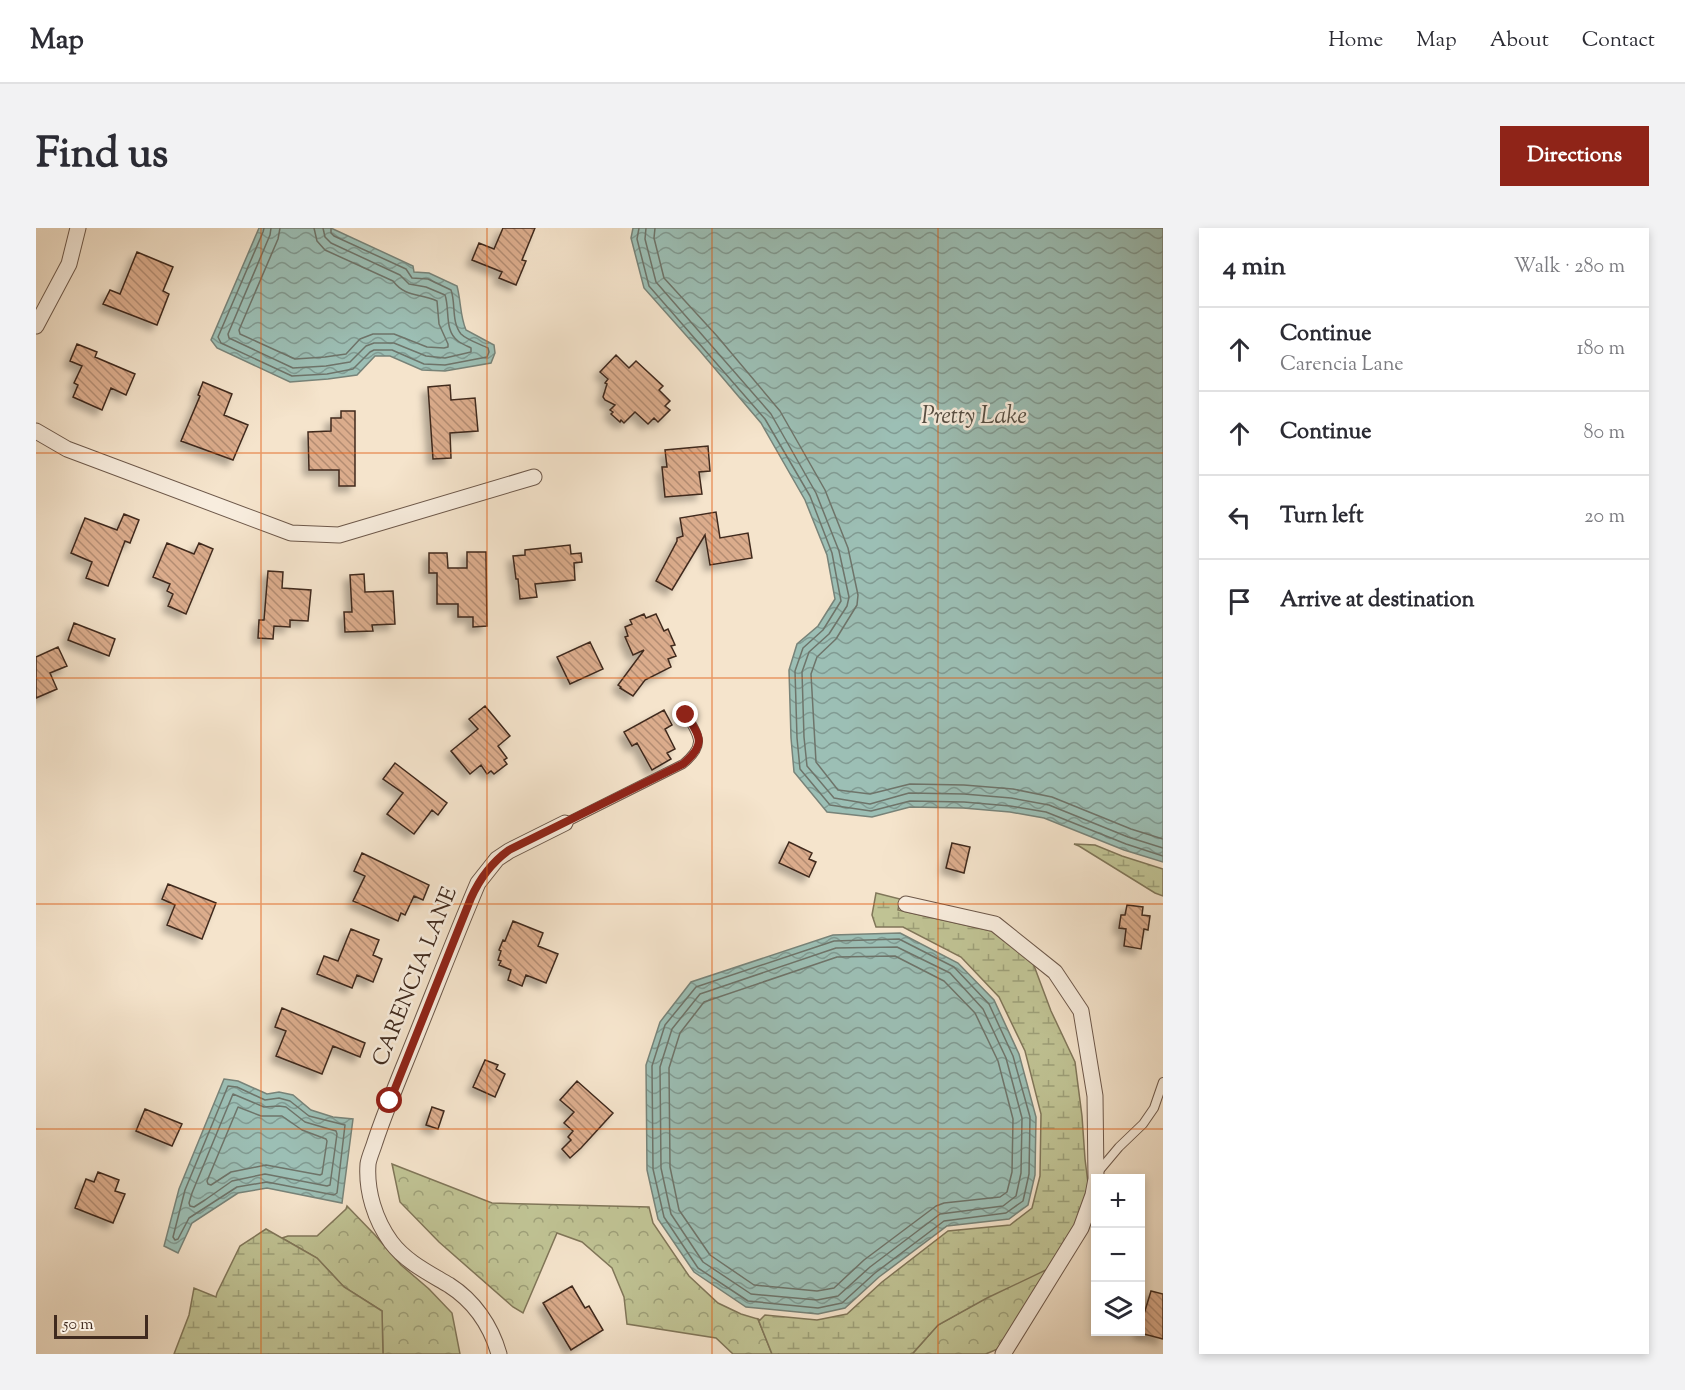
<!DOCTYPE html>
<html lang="en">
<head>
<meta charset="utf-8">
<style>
  body { margin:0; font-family:"Sorts Mill Goudy",serif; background:#f2f2f3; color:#2b2b33 }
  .controls { position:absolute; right:18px; bottom:18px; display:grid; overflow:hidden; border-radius:0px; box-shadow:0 3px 9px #0003 }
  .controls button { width:54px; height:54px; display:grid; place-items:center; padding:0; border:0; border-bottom:2px solid #e1e1e2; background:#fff; color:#2b2b33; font:30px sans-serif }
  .scale { position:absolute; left:18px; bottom:15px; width:94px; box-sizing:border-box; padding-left:6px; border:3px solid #402a1e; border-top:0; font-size:16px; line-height:21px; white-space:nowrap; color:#402a1e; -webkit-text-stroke:4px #f8edde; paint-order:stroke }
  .stop { position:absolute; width:18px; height:18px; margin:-14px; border:4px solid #8f2418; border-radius:50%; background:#fff }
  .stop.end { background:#8f2418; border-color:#fff; box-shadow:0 2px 6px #0008 }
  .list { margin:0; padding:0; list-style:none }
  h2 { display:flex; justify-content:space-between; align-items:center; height:78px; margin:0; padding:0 24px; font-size:26px }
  h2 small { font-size:20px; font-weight:400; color:#7c7c81 }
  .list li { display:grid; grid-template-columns:39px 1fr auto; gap:18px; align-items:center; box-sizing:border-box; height:84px; padding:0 24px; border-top:2px solid #e1e1e2 }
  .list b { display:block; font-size:22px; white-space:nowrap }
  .list p { margin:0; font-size:20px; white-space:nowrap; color:#7c7c81 }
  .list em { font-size:20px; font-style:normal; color:#7c7c81 }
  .icon { flex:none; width:33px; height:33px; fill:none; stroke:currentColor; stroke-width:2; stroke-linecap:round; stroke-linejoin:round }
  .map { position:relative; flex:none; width:1127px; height:1126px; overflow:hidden; border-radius:0px }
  header { display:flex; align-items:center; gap:36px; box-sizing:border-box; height:84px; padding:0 30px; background:#fff; border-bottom:2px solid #e1e1e2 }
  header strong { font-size:28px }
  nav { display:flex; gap:33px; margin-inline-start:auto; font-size:21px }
  .intro { display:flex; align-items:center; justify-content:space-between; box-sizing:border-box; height:144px; padding:0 36px }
  h1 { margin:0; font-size:42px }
  .button { padding:15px 27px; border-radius:0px; background:#8f2418; color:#fff; font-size:21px; font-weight:700 }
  main { display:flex; gap:36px; padding:0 36px }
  aside { flex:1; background:#fff; border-radius:0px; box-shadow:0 3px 9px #0003 }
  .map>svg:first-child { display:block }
  .forest { fill:url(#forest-crowns); stroke:#807659; stroke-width:1.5 }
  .wetland { fill:url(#wetland-marsh); stroke:#807659; stroke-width:1.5 }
  .water { fill:url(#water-waves); stroke:#778379; stroke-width:1.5 }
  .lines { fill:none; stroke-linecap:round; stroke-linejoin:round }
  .shore { stroke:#6e746a; stroke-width:1.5 }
  .building { fill:url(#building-back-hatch); stroke:#402a1e; stroke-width:1.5; filter:url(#shadow) }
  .lane-casing { stroke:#6d584a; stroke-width:10 }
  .street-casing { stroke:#6d584a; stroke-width:17 }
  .lane { stroke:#f8edde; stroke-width:8 }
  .street { stroke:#f8edde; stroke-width:15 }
  .route { stroke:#8f2418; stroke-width:8 }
  .grid { fill:none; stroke:#e0570d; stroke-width:1.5; stroke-opacity:0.55 }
  .labels { text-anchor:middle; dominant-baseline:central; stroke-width:5; stroke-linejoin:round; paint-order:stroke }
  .street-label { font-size:22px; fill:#402a1e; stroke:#f8edde }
  .water-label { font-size:24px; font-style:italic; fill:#574f44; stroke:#f8edde }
</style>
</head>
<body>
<header>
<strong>Map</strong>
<nav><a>Home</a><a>Map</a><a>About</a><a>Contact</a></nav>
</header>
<div class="intro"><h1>Find us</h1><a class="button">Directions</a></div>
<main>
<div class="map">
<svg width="1127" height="1126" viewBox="0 0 1127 1126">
  <defs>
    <pattern id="forest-crowns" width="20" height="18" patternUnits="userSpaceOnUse" patternTransform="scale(1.5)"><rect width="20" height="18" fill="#c0c394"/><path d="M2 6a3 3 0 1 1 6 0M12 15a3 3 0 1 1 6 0" fill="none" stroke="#9d9f78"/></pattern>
    <pattern id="wetland-marsh" width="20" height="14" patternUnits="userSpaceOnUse" patternTransform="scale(1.5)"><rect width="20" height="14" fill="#c0c394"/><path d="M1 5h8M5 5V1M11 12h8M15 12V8" fill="none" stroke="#9d9f78"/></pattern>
    <pattern id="water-waves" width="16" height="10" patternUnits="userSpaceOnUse" patternTransform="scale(1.5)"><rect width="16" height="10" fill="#9cbfb5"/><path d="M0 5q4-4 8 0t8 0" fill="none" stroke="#819b93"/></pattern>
    <pattern id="building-back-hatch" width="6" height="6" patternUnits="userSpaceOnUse" patternTransform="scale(1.5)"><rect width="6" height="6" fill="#dbac8c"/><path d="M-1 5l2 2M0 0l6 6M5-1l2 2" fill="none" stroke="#b38c72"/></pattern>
    <filter id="shadow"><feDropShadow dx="-5.5" dy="5.5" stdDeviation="3" flood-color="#0004"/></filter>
  </defs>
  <rect width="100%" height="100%" fill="#f5e4cc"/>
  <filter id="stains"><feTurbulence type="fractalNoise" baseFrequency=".00333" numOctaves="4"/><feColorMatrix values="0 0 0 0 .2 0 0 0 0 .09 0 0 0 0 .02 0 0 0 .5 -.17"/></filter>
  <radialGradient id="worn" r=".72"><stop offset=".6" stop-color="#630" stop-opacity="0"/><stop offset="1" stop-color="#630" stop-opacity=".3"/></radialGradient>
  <path class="forest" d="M356,936L456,975L613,979L617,995L653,1048L682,1075L705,1086L722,1091L736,1126H697L680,1110L591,1096L588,1069L576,1040L546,1014L521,1005L487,1085L477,1079L403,1014L364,974Z
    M311,978L339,1007L365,1037L393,1061L416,1085L424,1126H347L346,1083L308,1059L281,1030L246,1010L252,1008H281L310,981Z
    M1020,1030L964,1120L950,1126H874L877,1125L902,1097Z"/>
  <path class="wetland" d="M1038,616L1059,617L1086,628L1127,641V668L1119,665L1043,618Z
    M840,665L864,671L862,682L956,703L997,735L1015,783L1039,834L1046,888L1049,931L1052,955L1051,966L1039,998L1021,1029L1010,1042L951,1070L902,1097L877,1125L874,1126H736L722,1091L724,1092L729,1087L781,1092L811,1086L846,1054L912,1003L974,997L996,980L1004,948L1005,886L989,823L963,769L925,729L867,699H840L836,687Z
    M230,1001L281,1030L308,1059L346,1083L347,1126H138L153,1087L158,1060L180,1069L181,1065L204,1018Z"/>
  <path class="water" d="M223,0H295L377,38L378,44L393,45L421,58C425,73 424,88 430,102L458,117L459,125L455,135L409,143L386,142L354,128H339L321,147L292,151L254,154L181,120L175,112Z
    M597,0H1127V634L1088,622L1008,590L974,584L927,580L874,579L836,589L791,584L758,544L755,510L753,442L761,416L782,398L799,371L791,327L769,272L725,195L664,123L608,60L595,10Z
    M864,705L922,735L958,772L983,826L1000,889L999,947L992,977L973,991L911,998L843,1049L809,1080L782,1086L710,1079L658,1044L622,991L611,942L610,837L624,794L655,754L797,707Z
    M188,851L202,853L231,866L243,864L257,867L275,882L297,889L317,891L306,975L231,960L202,965L156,995L142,1025L128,1018L143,961Z"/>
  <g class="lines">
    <path class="shore" d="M228,0L227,4L182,109L185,115L256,148L291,146L317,141L334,124L338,122H356L388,136L409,137L451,129L453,124L452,120C444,116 431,112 425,106C415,94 420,75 415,62L392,51L376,50L370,41L298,8L295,5V0
      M235,0L234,7L192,106L193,110L257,140L290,138L314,134L330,118L338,115H358L390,128L409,130L435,124V120C431,118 426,116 422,113C408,103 414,81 409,67L390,59L373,56L364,47L295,15L289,9L287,0
      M244,0L242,11L203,102L204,106L259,131L289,129L310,126L324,111L337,106H358L391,119L408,120L412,119V116L403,96L401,73C384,65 370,70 357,53L289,22L281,13L278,0
      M603,0L601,11L613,58L729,191L774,268L796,325L805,373L787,402L767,420L759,443L761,510L764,541L794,577L835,583L874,573L928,574L974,578L1010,584L1090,616L1127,628
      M610,0L609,11L620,54L735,186L780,265L803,323L813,369L811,378L793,406L773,424L766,444L768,509L771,538L798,570L834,576L873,565L928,566L975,570L1013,577L1092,609L1127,620
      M619,0L618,10L628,50L681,108L744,183L789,262L812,320L822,367L821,377L800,411L781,429L775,446L780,534L802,562L834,566L874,556L928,557L977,561L1016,569L1095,601L1127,611
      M863,711L918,739L953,776L977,828L994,889L993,946L987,973L970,985L908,993L839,1045L806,1075L782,1080L712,1073L662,1040L628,989L617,941L616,838L629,797L660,759L798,713Z
      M861,719L914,745L947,781L970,830L986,890L985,945L980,968L967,978L904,986L834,1039L802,1068L781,1072L715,1066L667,1034L635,986L625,940L624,839L636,801L664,766L800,720Z
      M859,728L908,753L939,785L962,833L977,891L976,944L971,964L964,969L908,975L900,978L828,1032L798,1060L781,1063L718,1057L674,1027L643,982L634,939L633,840L644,805L668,774L801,729Z
      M192,858L201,859L229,872L243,870L254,873L273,888L309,897L301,965L298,967L231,954L201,959L153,990L142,1011L139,1012L137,1009L149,962Z
      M197,866L228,879L243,878L250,879L269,894L300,903L301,906L294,957L291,958L229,946L196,953L169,972L158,979L154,978L153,975L156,965Z
      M202,879L225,888H246L266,902L290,911L291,913L286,946L284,947L230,937L195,944L175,957L172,956L171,953Z"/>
  </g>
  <path class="building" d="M467,0H499L486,32L490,33L480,57L463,50L466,44L436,32L443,15L458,21Z
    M101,24L137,39L127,63L133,66L121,97L67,76L74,62L84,66Z
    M41,116L61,124L59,129L99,146L90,167L75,160L66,182L37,169L42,157L38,155L46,138L34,133Z
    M580,127L593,140L600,133L627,158L623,162L634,173L629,178L634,182L622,194L618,190L612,196L599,184L588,195L585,192L584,194L575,186L577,184L574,182L579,177L569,172L567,169L571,156L569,155L572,151L564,144Z
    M167,154L196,166L188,187L212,197L197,232L145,213L164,168L162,167Z
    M414,157L415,172L439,170L442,203L414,205L415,230L397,231L392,159Z
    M305,183H319V258H303V242H273L272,204L295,203V190H305Z
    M672,218L674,243L663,244L666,266L629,269L626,239H631L629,222Z
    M680,284L684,310L712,305L716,330L674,337L669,307L636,362L620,353L641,313V310L647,308L644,290Z
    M88,286L103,292L94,315L89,313L72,358L50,350L56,334L35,325L49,290L81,302Z
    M131,315L158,326L163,315L177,321L150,386L132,378L137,366L131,363L134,356L117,349Z
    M534,317L535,326L545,325L546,334L538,335L539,352L499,356L501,369L484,371L482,351H480L477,328L489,327V322Z
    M431,324H450L451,398L437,399V389H422V376H401V345H393V325H411L412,340H431Z
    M232,343L247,344L246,360L275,362L272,393L254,392V399L238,398L237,411L222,410L223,392H228Z
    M328,346L329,364L357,363L359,396L336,397L337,403L309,404L308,384H316L314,347Z
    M608,386L610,390L620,386L628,403L632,401L639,417L635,418L640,428L632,431L635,439L609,452L597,468L584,460L585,459L582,457L608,422L597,427L589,409L592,408L589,399L596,396L594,392Z
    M38,395L79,411L73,428L32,412Z
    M554,414L567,441L534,456L521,429Z
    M22,419L31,438L14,445L21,461L0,470V429Z
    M449,478L474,508L462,518L471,530L468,532L471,536L458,546L455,543L451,546L445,537L434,546L415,523L442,501L433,491Z
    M628,482L636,497L629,501L639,521L631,525L635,531L616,542L601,515L596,518L588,504Z
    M359,535L411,575L402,587L396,582L378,606L351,586L367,565L347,551Z
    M753,614L776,625L773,631L780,634L773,649L743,635Z
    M916,615L934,619L928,645L910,640Z
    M326,625L393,657L387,672L378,668L369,687L365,685L362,693L317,673L329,648L318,643Z
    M132,656L180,675L166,711L131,697L139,677L126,671Z
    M1091,677L1107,679L1106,687L1114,688L1112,702L1108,701L1105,721L1088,718L1090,701L1083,700L1085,687H1089Z
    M477,693L507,705L502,718L522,726L510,755L490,747L486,758L472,752L475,742L463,737L465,733L462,732L465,723L463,722L467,712L469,713Z
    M315,701L343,712L337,727L346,731L337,754L321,747L316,760L281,746L288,728L302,733Z
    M246,780L329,815L324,829L297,818L286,846L240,828L250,803L239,799Z
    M449,832L462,837L460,841L469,846L459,869L437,859Z
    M541,853L577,885L545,920L534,930L526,921L535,912L532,909L537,903L528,895L538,884L524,872Z
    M396,879L408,883L402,901L390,897Z
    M109,881L146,896L136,918L100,903Z
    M62,944L83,952L79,963L89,966L77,995L39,980L50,951L58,954Z
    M536,1058L549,1080L553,1078L567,1102L535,1122L507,1075Z
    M1115,1063L1127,1066V1111L1104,1105V1085L1108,1086Z"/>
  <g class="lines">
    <g class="lane-casing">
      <path id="lane" d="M529,595L647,536C669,518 664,509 650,487
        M1062,944L1083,919L1107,896L1118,880L1127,854"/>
    </g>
    <g class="street-casing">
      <path id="street" d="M0,98L33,36L42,0
        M0,203L31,221L255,305L303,307L498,249
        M870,676L959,696L1019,744L1045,783L1059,868L1060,950
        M463,1126C455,1098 438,1073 413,1057C393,1045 370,1034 355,1014C339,992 330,963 332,936C333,929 337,921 339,914C348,887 359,860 370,833C394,774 417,714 442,655L461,631L473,623L529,595
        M967,1126L1045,1000L1057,967L1060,951"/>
    </g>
    <use href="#lane" class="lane"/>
    <use href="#street" class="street"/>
  </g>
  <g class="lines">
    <path class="route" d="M354,873L435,670C444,650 455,635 473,622L647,536C670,517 665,509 650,487"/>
  </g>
  <path class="grid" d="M225,0V1126M451,0V1126M676,0V1126M902,0V1126M0,225H1127M0,450H1127M0,676H1127M0,901H1127"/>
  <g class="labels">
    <g class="street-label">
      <text transform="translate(380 749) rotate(-68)">CARENCIA LANE</text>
    </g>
    <g class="water-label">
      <text x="938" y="189">Pretty Lake</text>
    </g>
  </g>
  <rect width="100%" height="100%" filter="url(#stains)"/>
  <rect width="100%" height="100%" fill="url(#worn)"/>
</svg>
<div class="controls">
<button>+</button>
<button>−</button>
<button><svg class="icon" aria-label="layers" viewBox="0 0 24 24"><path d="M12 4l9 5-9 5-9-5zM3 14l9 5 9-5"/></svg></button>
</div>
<div class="scale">50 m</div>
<div class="stop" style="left:354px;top:873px"></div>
<div class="stop end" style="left:650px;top:487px"></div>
</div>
<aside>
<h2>4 min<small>Walk · 280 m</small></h2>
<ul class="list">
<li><svg class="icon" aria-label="ahead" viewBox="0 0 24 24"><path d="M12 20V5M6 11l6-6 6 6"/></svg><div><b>Continue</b><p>Carencia Lane</p></div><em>180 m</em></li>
<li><svg class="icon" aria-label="ahead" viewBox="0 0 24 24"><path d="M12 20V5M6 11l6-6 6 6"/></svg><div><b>Continue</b></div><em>80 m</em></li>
<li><svg class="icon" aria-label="left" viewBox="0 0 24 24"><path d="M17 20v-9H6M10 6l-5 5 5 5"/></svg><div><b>Turn left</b></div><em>20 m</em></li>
<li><svg class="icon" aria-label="arrive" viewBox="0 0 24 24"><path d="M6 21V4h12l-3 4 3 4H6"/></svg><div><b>Arrive at destination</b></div></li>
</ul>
</aside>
</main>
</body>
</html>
